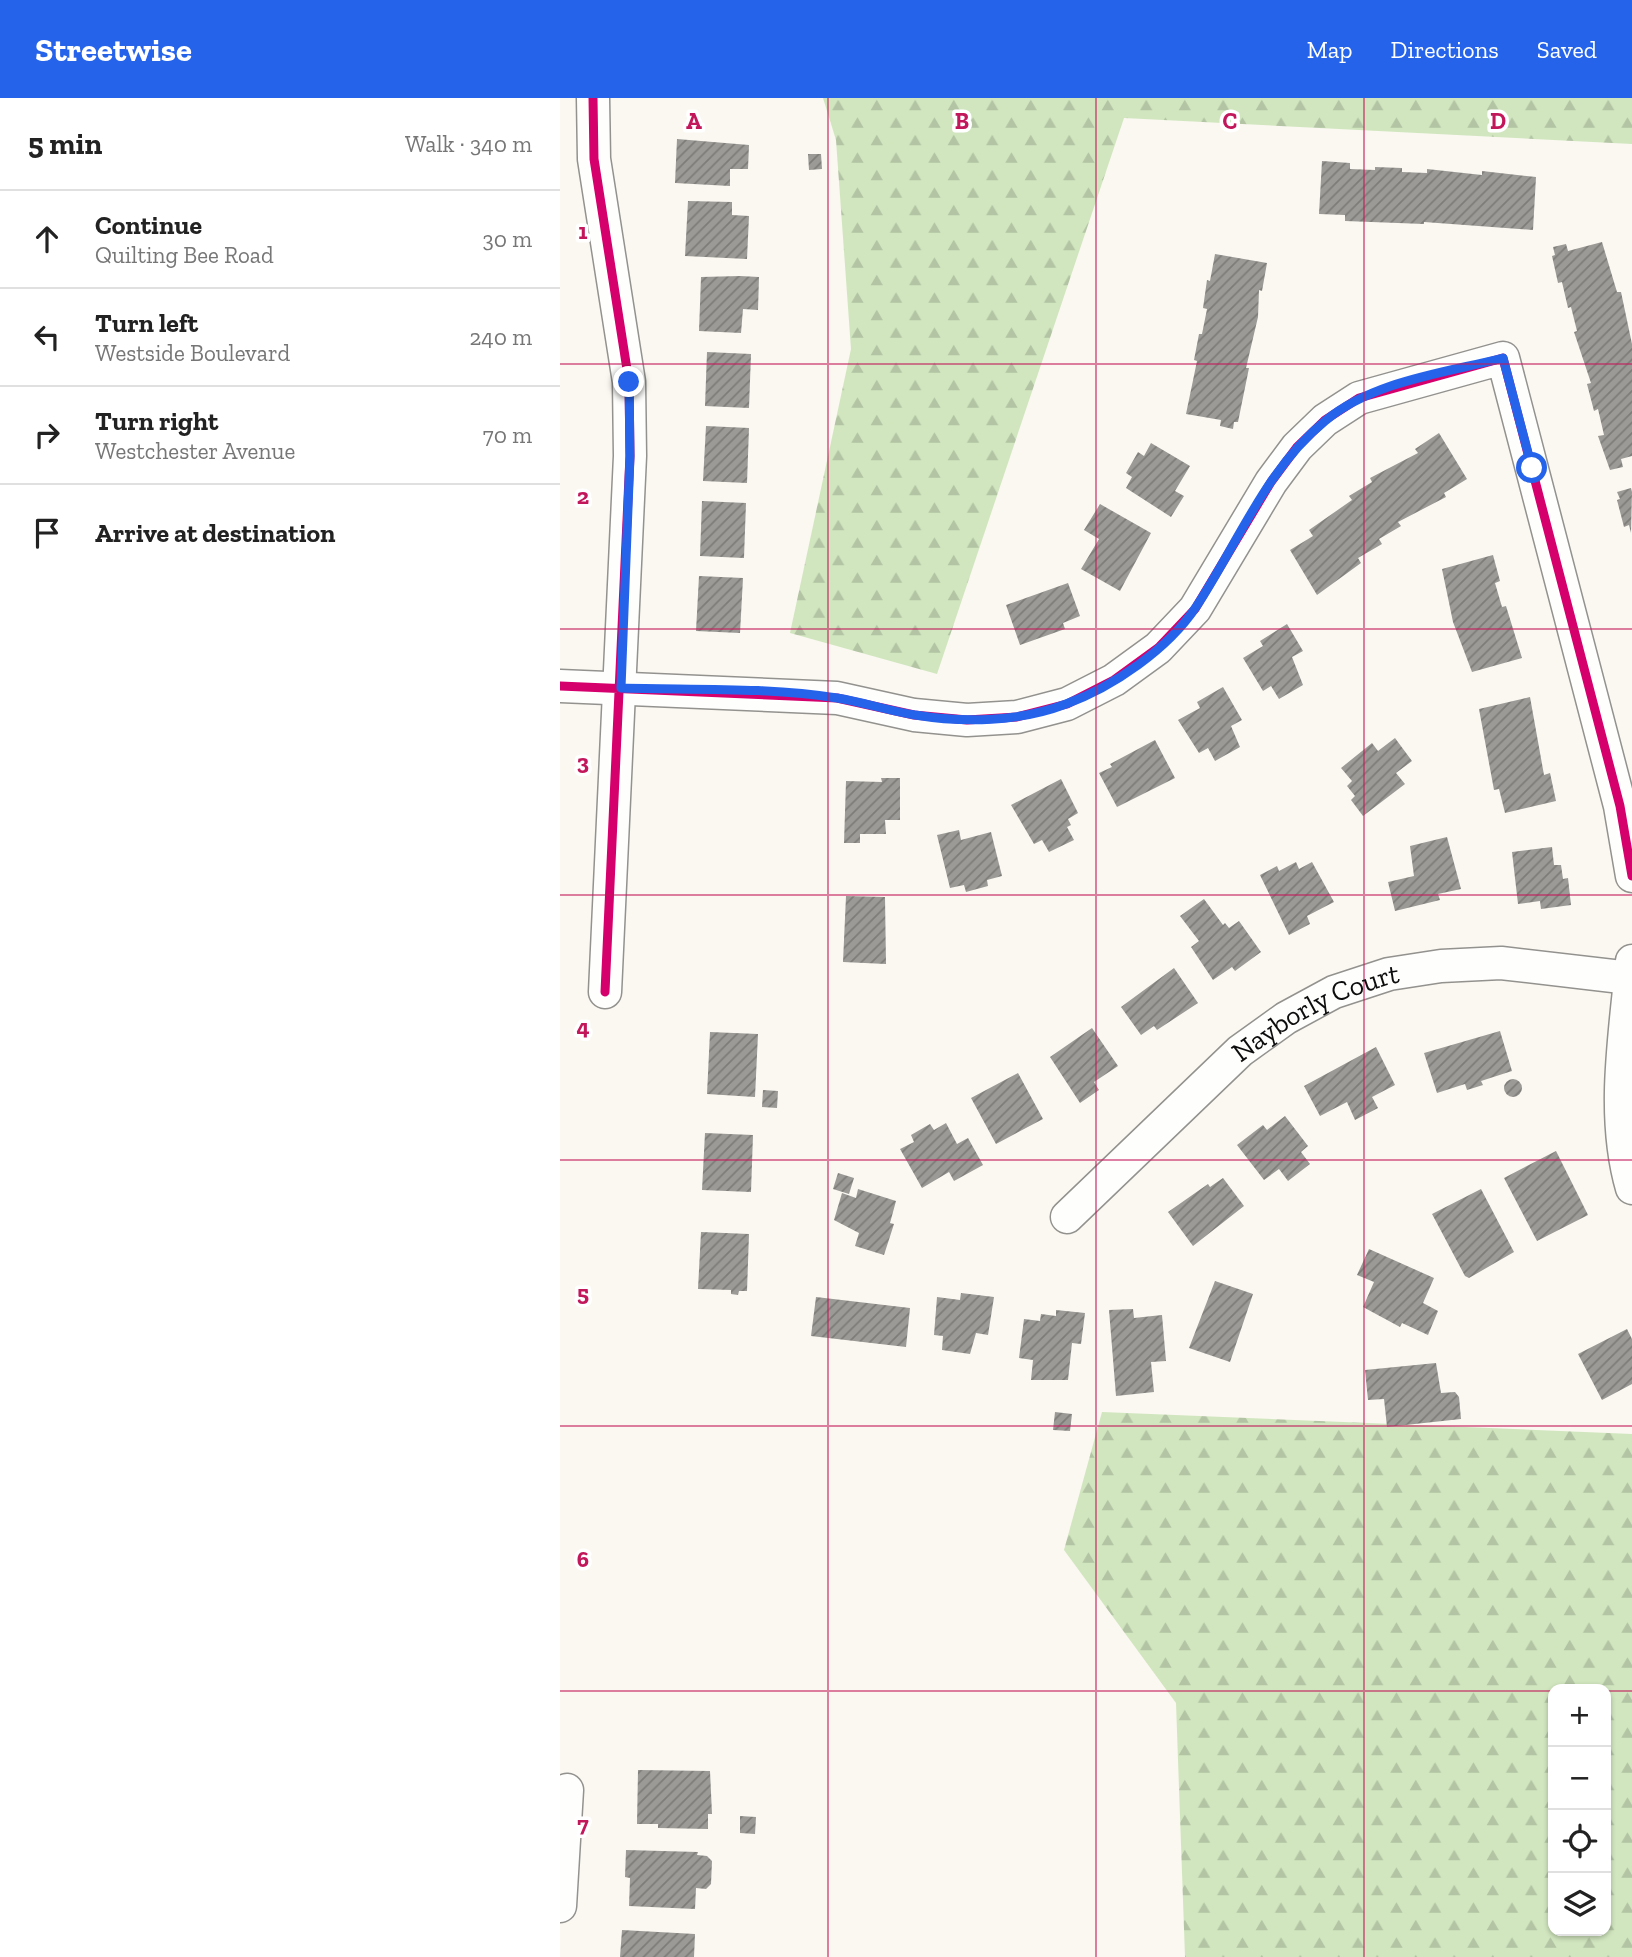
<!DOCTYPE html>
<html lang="en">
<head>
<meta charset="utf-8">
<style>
  body { margin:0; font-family:"Zilla Slab",serif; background:#f2f2f2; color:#222 }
  .controls { position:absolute; right:21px; bottom:21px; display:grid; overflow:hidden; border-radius:14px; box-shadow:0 2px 5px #0004 }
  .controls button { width:63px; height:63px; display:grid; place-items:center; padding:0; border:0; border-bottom:2px solid #e0e0e0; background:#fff; color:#222; font:35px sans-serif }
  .stop { position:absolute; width:21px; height:21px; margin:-16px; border:5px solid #2563eb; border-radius:50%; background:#fff }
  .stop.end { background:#2563eb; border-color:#fff; box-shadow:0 2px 7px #0008 }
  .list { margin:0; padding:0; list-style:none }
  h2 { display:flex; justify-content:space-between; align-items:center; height:91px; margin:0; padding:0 28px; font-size:30px }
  h2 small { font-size:23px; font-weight:400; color:#767676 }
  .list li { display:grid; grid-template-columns:46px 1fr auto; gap:21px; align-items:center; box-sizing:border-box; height:98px; padding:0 28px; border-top:2px solid #e0e0e0 }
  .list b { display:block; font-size:26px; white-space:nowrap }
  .list p { margin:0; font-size:23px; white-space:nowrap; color:#767676 }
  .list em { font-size:23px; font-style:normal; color:#767676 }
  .icon { flex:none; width:38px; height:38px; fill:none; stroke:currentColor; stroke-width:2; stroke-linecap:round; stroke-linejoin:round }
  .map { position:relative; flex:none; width:1072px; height:1859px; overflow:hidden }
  header { display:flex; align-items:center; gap:42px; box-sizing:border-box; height:98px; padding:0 35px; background:#2563eb; color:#fff }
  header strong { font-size:33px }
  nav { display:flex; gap:38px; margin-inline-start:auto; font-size:24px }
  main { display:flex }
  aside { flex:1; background:#fff }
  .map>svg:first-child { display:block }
  .forest { fill:url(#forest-firs); fill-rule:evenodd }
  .building { fill:url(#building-hatch) }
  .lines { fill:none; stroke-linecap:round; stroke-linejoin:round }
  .minor-casing { stroke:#93928f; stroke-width:35 }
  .minor { stroke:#fefefd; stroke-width:32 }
  .cycleway-casing { stroke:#fff; stroke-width:13 }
  .cycleway { stroke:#d6006c; stroke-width:9 }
  .route { stroke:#2563eb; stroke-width:9 }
  .grid { fill:none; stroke:#c2185b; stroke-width:2; stroke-opacity:0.55 }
  .labels { text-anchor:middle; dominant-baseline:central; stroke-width:7; stroke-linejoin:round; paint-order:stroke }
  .street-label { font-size:28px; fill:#0c0c0c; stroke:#fff }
  .grid-label { font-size:23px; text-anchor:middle; font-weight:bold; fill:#c2185b; stroke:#fff; stroke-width:7; stroke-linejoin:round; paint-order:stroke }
</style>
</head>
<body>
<header>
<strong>Streetwise</strong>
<nav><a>Map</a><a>Directions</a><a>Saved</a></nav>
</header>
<main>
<aside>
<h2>5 min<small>Walk · 340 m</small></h2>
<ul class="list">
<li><svg class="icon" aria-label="ahead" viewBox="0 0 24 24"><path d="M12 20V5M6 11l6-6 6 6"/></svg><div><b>Continue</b><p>Quilting Bee Road</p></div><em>30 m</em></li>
<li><svg class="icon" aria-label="left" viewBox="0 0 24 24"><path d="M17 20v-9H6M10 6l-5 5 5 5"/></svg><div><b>Turn left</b><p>Westside Boulevard</p></div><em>240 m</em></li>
<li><svg class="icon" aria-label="right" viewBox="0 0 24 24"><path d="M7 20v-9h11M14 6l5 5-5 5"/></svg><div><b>Turn right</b><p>Westchester Avenue</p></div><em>70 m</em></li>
<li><svg class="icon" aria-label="arrive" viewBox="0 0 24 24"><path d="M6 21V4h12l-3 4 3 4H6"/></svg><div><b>Arrive at destination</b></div></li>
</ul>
</aside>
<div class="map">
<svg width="1072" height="1859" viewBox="0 0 1072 1859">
  <defs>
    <pattern id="forest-firs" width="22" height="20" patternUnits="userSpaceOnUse" patternTransform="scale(1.75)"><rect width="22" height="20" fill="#d1e6bf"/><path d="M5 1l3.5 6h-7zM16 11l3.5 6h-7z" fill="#b2c4a3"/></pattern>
    <pattern id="building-hatch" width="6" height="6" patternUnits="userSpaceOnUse" patternTransform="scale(1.75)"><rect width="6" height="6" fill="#9c9a96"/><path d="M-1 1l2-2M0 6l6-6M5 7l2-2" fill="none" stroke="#7e7c79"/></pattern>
  </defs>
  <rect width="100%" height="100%" fill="#faf8f0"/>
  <path class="forest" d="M263,0H1072V46L564,20L377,576L230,535L291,251L276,42Z
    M542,1314L1072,1336V1859H625L616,1605L504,1452ZM993,1591H1046V1833H993Z"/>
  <path class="building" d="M117,41L189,47L188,71H170V88L115,85Z
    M248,56H261L262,71L249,72Z
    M762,63L790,65V71L815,72V69L842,70V74L867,75V71L922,77V73L976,79L973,132L864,124V126L785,123V117L759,116Z
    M128,103L172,104V117L189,118L187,161L125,158Z
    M1042,144L1057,194H1061L1072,246V358L1061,361L1063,369L1050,372L1038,338L1044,337L1038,311L1034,313L1027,286L1031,285L1014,234L1017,233L1011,209L1008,210L1002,184L998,185L992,158L995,157L993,149L1006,146L1008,153Z
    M655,156L707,165L702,193L699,192L698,219L686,270H689L678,324H674L673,331L660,328L661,322L626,316L637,263L634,262L639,236H642L647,211L643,210L647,182L650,183Z
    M180,178L199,179L198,212L183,211L181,235L139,233L141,179Z
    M147,254L191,256L189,310L145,308Z
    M146,328L189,330L187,385L143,383Z
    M879,335L907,381L884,395L886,399L838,424L841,428L819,441L822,446L798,460L801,465L757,497L730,452L753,438L749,432L792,402L789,398L812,384L810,380L858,355L855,351Z
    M591,345L630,368L615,393L624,398L611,419L566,390L572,379L566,375L578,354L584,358Z
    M1071,390L1072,394L1071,435L1069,427L1064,429L1057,402L1060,401L1057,394Z
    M142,403L186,405L184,460L140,458Z
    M540,406L591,435L560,493L521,471L539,441L524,432Z
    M933,457L940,483L935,485L942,509L946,508L962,560L912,574L893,524L882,471Z
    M139,478L183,480L180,535L136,533Z
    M508,485L520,518L503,525L505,531L460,547L446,507Z
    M727,526L743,553L732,559L743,587L719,601L711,588L703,593L683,560L703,548L700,543Z
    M663,589L682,622L671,628L680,649L655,663L648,650L639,655L618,622L640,610L637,604Z
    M970,599L984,677L990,675L996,703L945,715L939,691L934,692L919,611Z
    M835,640L852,663L836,675L845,686L803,718L791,702L795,698L787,688L792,683L781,670L812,645L818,653Z
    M595,642L615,680L557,709L539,675L552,669L550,666Z
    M321,680H340V722H325L326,736H300V745H284L286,683L322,684Z
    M501,681L518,715L508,721L511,727L507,729L514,742L489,754L482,742L474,746L451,707Z
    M399,732L401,742L431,734L442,778L427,782L428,788L406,794L404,787L390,790L377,737Z
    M887,739L901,791L878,796L880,802L835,813L828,784L854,778L850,748Z
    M992,749L994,767H1001L1003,781L1008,780L1011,807L981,811L980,803L958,806L952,754Z
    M736,764L739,771L752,764L774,804L747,818L750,826L729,837L700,777L717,768L719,773Z
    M286,798L325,799L326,866L283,864Z
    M644,801L663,827L665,825L669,830L679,823L701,854L675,873L672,869L653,882L631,849L639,843L620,818Z
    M614,870L638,905L597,932L594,928L581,937L561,909Z
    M532,930L558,968L534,984L539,992L520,1005L490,959Z
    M940,933L952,973L921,983L923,987L907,992L905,986L877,995L864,955Z
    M150,934L198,936L195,999L147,996Z
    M816,949L835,987L812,999L818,1010L795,1022L787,1004L760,1018L744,988Z
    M458,975L483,1021L436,1046L411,1000Z
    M944 990a9 9 0 1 1 18 0a9 9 0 1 1-18 0Z
    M203,992L218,993L217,1010L202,1009Z
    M725,1018L748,1048L741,1054L750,1066L728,1083L719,1071L704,1082L677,1047L703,1027L707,1032Z
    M386,1025L397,1046L408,1040L423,1067L394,1083L389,1074L362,1090L340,1051L354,1044L351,1037L370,1026L374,1032Z
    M145,1035L193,1037L191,1094L142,1092Z
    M996,1053L1028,1117L977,1143L944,1080Z
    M278,1075L294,1080L289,1096L273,1091Z
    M663,1080L684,1108L633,1148L608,1114L648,1086L650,1089Z
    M298,1091L336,1103L330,1125L334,1126L324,1157L295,1148L299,1135L274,1122L282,1095L296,1100Z
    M921,1091L954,1154L909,1180L905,1178L872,1116Z
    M141,1134L189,1136L187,1193H179L178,1197L171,1196V1192L138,1191Z
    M809,1151L874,1180L863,1205L878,1213L868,1237L842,1225L840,1229L803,1209L814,1184L797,1177Z
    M655,1183L693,1196L670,1264L629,1250Z
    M401,1195L434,1199L428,1237L416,1235L410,1256L382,1252L383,1238L374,1237L377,1199L400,1202Z
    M256,1199L350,1210L346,1249L251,1238Z
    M573,1211L574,1220L602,1217L606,1263L591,1264L594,1294L556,1298L549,1212Z
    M496,1212L525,1215L521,1246L512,1245L508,1282H471L473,1262L459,1260L464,1221L480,1223L481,1216L496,1218Z
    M1067,1231L1072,1241V1286L1042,1302L1018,1256Z
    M876,1265L881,1295L895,1294L899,1299L901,1321L827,1329L824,1301L808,1302L805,1272Z
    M495,1314L512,1316L510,1333L493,1332Z
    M78,1672L150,1673L152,1716H148V1731L98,1730V1726H77Z
    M180,1718L196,1719L195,1736L180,1735Z
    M66,1752L138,1754L137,1757L147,1758L152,1763L151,1786L146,1791L136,1790L135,1811L69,1808L70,1780L65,1779Z
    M62,1832L135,1836L134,1859H60Z"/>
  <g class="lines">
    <g class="minor-casing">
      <g id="minor">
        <path d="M33,0L34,61L69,284L70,358L45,894"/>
        <path d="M0,588L277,600L354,617L407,622L457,619L507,606L554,582L598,550L635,511L711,384L737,349L765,322L799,300L943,260L1060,708L1072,778"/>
        <path d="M1072,863C1065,937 1051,1018 1072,1090"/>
        <path id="s1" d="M507,1119L680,953L726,920L774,894L829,876L881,868L941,865L1070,880"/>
        <path d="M0,1808L7,1692"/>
      </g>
    </g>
    <use href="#minor" class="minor"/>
    <g class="cycleway-casing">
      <path id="cycleway" d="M33,0L34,61L69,284L70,358L45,894
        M0,588L277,600L354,617L407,622L457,619L507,606L554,582L598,550L635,511L711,384L737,349L765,322L799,300L943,260L1060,708L1072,778"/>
    </g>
    <use href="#cycleway" class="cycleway"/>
  </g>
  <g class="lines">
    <path class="route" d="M69,284L70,358L61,590C132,592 207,589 277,600C303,604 329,613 355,617C404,625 459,624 506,606C553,589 608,551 636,509C677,447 706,371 765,323C813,283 884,275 943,260L972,370"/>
  </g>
  <path class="grid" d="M268,0V1859M536,0V1859M804,0V1859M0,266H1072M0,531H1072M0,797H1072M0,1062H1072M0,1328H1072M0,1593H993M1046,1593H1072"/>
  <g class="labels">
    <g class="street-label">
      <text stroke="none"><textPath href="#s1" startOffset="326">Nayborly Court</textPath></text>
    </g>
  </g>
  <g class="grid-label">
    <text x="134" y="31">A</text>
    <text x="402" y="31">B</text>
    <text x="670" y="31">C</text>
    <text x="938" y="31">D</text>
    <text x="23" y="141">1</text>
    <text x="23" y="406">2</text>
    <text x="23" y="672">3</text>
    <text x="23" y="937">4</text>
    <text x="23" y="1203">5</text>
    <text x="23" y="1469">6</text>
    <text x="23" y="1734">7</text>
  </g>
</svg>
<div class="controls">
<button>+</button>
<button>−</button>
<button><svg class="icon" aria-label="locate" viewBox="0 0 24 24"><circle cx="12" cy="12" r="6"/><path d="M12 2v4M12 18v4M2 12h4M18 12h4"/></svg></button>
<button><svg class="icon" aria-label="layers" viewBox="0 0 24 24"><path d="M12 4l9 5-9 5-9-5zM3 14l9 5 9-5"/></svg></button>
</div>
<div class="stop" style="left:972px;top:370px"></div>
<div class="stop end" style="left:69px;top:284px"></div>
</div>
</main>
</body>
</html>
